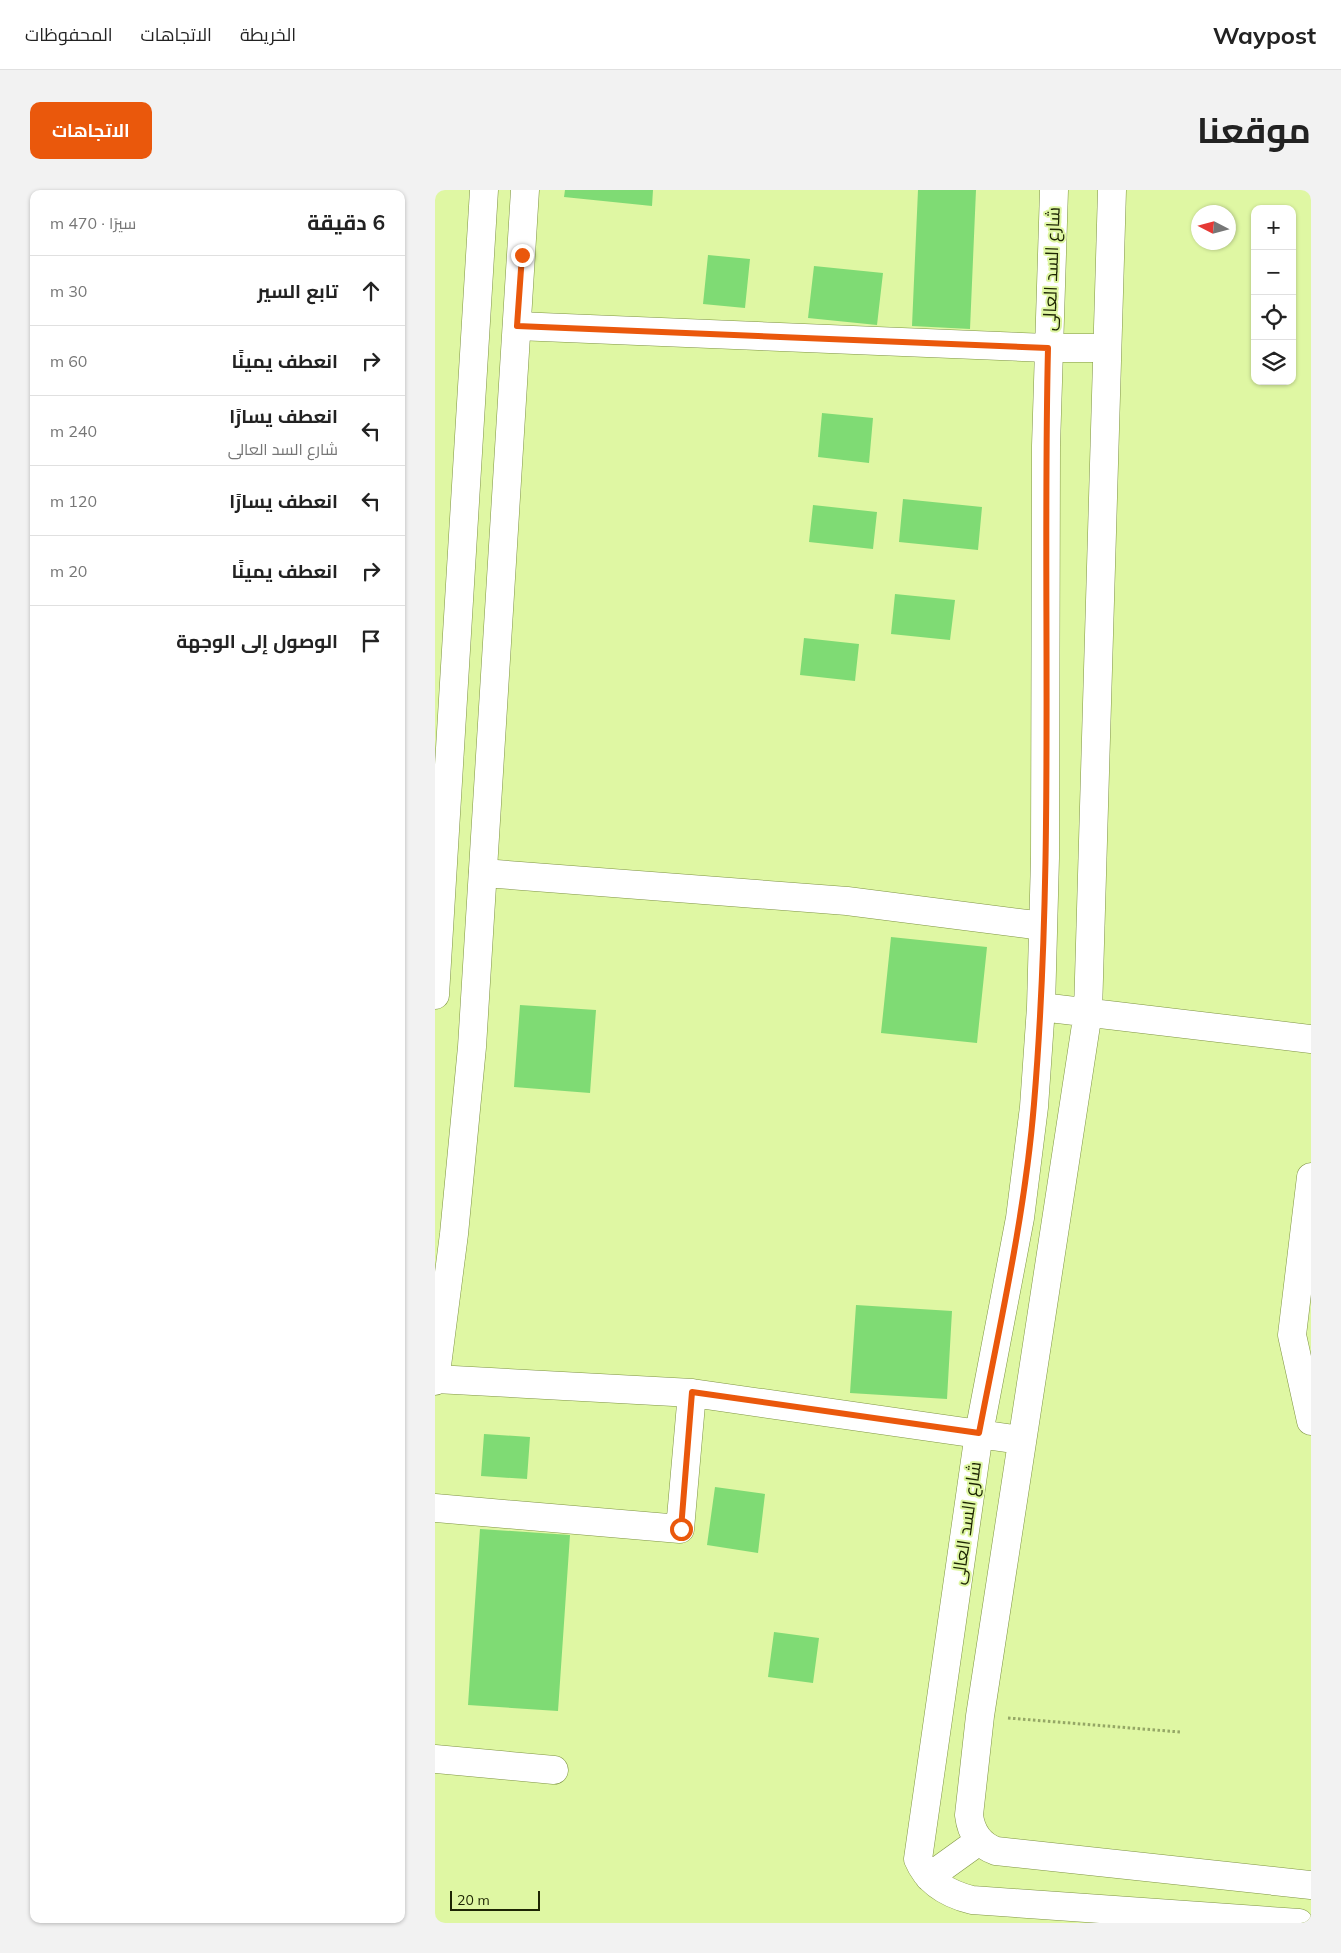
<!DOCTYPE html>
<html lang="ar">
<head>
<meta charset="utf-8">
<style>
  body { margin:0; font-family:Mulish,Cairo,sans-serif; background:#f2f2f2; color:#222; direction:rtl }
  .controls { position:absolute; right:15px; top:15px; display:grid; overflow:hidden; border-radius:10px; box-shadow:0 1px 4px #0004 }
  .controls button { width:45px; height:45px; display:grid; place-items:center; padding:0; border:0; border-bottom:1px solid #e0e0e0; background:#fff; color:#222; font:25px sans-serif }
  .compass { position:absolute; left:756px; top:15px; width:45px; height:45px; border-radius:50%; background:#fff; box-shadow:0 1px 4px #0004; rotate:276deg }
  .scale { position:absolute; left:15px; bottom:12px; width:90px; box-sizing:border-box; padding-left:5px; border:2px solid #1d2503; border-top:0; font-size:14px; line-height:18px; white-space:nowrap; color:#1d2503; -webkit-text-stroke:4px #dff7a3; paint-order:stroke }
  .stop { position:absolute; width:15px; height:15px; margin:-11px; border:4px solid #ea580c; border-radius:50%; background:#fff }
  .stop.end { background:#ea580c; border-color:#fff; box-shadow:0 1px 5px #0008 }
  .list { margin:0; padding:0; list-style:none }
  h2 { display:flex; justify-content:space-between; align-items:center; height:65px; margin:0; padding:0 20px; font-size:21px }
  h2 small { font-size:16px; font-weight:400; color:#767676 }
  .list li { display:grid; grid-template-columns:32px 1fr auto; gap:15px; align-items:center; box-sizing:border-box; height:70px; padding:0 20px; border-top:1px solid #e0e0e0 }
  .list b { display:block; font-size:19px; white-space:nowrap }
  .list p { margin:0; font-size:16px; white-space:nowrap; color:#767676 }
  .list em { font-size:16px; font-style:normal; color:#767676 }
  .icon { flex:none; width:28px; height:28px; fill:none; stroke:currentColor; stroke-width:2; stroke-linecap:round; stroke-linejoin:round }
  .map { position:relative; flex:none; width:876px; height:1733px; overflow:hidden; direction:ltr; border-radius:10px }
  header { display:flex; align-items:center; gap:30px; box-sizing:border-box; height:70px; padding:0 25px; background:#fff; border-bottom:1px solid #e0e0e0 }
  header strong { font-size:24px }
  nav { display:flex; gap:28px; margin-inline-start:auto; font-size:18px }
  .intro { display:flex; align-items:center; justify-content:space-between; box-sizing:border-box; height:120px; padding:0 30px }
  h1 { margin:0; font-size:35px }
  .button { padding:12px 22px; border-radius:10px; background:#ea580c; color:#fff; font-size:18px; font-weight:700 }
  main { display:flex; gap:30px; padding:0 30px }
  aside { flex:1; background:#fff; border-radius:10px; box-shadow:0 1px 4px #0004 }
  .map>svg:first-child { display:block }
  .building { fill:#7fdb74 }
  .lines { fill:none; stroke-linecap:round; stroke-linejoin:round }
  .minor-casing { stroke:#7f9443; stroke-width:29 }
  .major-casing { stroke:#7f9443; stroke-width:29 }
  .path { stroke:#95a766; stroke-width:3; stroke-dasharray:2.5 2.5; stroke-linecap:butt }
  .minor { stroke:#fff; stroke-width:28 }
  .major { stroke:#fff; stroke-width:28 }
  .route { stroke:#ea580c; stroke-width:6 }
  .labels { text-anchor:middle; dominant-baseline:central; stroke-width:4; stroke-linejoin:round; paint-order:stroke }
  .street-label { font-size:18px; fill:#1d2503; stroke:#dff7a3 }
</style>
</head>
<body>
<header>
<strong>Waypost</strong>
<nav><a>الخريطة</a><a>الاتجاهات</a><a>المحفوظات</a></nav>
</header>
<div class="intro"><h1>موقعنا</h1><a class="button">الاتجاهات</a></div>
<main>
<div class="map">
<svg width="876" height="1733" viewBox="0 0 876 1733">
  <rect width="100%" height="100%" fill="#dff7a3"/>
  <path class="building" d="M130,0H218L217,16L129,7Z
    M483,0H541L535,139L477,136Z
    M273,65L315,69L310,118L268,114Z
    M379,76L448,83L442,135L373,128Z
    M387,223L438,228L434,273L383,267Z
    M468,309L547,317L543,360L464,352Z
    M378,315L442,322L438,359L374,352Z
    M460,404L520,410L515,450L456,444Z
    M369,448L424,454L420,491L365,485Z
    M456,747L552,757L542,853L446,843Z
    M85,815L161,820L155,903L79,897Z
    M421,1115L517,1121L512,1209L415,1203Z
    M49,1244L95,1247L92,1289L46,1286Z
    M280,1297L330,1304L323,1363L272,1355Z
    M45,1339L135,1345L123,1521L33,1515Z
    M339,1442L384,1448L378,1493L333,1487Z"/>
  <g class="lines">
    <g class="minor-casing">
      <path id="minor" d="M619,0L611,256L610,668L606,817L599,917L585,1028L544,1243L483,1669C493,1693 513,1704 537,1710L864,1733
        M677,0L653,822L545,1526L534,1625C536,1642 544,1655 561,1661L876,1695
        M82,136L613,158H672
        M48,683L412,711L608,736
        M606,817L876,849
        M876,987L857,1145L876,1231
        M0,1189L257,1203L586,1250
        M0,1318L245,1339L257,1203
        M0,1569L119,1580
        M494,1687L544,1651"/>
    </g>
    <g class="major-casing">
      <path id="major" d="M0,805L49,0
        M0,1191L19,1044L37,857L90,0"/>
    </g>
    <path class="path" d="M573,1528L745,1542"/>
    <use href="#minor" class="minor"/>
    <use href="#major" class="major"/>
  </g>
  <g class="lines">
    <path class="route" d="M87,65L82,136L613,158C607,410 620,663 599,914C590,1024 565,1134 544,1243L257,1202L246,1339"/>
  </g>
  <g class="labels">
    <g class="street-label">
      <text transform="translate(616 79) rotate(-88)">شارع السد العالى</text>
      <text transform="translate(531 1333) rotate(-82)">شارع السد العالى</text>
    </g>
  </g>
</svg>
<div class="controls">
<button>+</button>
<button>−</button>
<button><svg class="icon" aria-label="locate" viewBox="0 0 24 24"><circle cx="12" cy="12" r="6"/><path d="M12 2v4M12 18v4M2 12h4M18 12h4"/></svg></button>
<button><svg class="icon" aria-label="layers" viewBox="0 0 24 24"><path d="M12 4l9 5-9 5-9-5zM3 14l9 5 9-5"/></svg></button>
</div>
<svg class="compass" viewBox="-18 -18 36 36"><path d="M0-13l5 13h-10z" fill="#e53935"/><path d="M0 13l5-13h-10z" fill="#767676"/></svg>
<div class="scale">20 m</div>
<div class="stop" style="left:246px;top:1339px"></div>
<div class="stop end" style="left:87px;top:65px"></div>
</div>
<aside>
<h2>6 دقيقة<small>سيرًا · 470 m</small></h2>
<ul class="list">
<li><svg class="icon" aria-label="ahead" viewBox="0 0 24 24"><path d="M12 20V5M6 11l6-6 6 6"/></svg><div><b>تابع السير</b></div><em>30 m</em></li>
<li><svg class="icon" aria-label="right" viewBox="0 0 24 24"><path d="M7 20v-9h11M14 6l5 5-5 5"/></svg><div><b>انعطف يمينًا</b></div><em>60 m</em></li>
<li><svg class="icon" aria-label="left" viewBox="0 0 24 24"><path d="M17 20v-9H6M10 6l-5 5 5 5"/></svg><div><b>انعطف يسارًا</b><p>شارع السد العالى</p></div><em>240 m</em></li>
<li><svg class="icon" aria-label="left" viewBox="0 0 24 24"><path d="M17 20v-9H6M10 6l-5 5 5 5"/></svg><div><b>انعطف يسارًا</b></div><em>120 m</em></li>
<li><svg class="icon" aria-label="right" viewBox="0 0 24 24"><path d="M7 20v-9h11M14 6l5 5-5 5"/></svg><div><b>انعطف يمينًا</b></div><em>20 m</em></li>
<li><svg class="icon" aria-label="arrive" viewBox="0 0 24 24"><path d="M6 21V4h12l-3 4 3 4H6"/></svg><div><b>الوصول إلى الوجهة</b></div></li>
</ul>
</aside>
</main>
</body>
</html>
